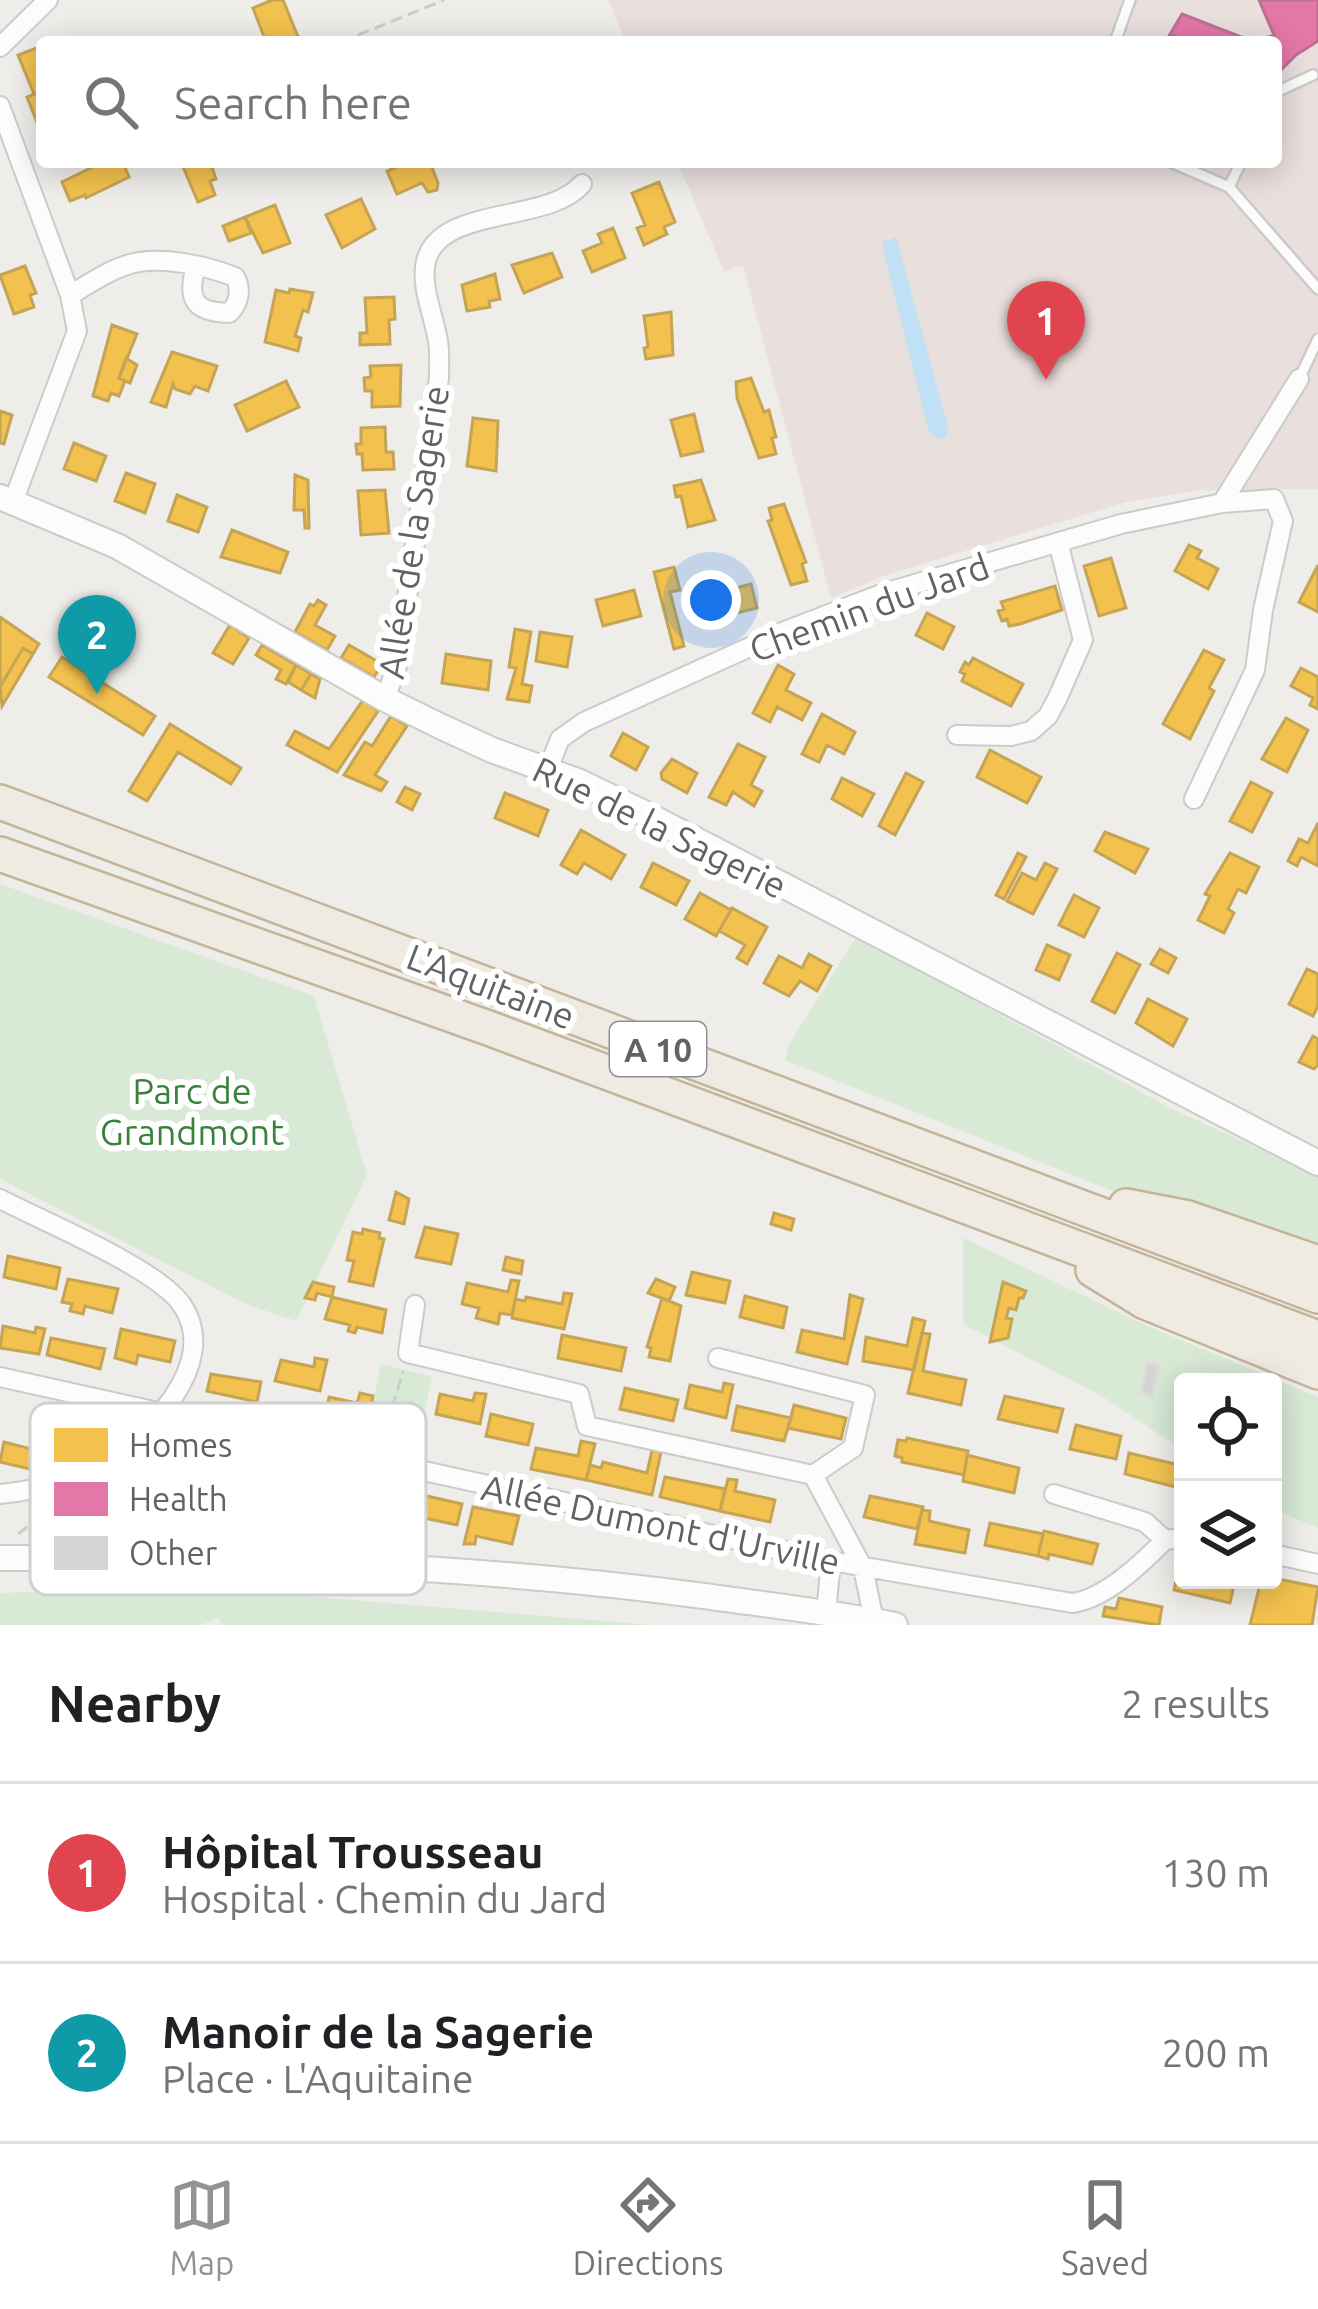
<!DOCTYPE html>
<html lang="en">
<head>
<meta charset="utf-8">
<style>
  body { margin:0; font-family:Ubuntu,sans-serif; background:#f6f6f6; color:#202124 }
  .controls { position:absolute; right:36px; bottom:36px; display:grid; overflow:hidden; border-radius:12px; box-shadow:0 6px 30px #0003 }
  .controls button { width:108px; height:108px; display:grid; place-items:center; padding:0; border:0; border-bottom:3px solid #e0e0e0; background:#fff; color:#202124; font:60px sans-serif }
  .you { position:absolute; left:711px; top:600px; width:42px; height:42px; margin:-30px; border:9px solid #fff; border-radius:50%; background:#1a73e8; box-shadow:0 0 0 18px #1a73e833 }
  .badge { display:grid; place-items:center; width:78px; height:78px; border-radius:50%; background:#919394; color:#fff; font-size:39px; font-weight:700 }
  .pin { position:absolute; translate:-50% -99px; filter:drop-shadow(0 3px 6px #0008) }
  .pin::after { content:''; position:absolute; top:63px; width:42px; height:36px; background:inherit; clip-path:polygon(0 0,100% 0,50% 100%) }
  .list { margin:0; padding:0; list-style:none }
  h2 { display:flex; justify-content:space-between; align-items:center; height:156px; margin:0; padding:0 48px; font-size:51px }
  h2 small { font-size:39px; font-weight:400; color:#757577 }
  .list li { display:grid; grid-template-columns:78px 1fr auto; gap:36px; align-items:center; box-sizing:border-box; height:180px; padding:0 48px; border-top:3px solid #e0e0e0 }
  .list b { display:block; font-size:45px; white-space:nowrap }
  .list p { margin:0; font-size:39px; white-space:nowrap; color:#757577 }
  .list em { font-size:39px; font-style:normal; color:#757577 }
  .icon { flex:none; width:66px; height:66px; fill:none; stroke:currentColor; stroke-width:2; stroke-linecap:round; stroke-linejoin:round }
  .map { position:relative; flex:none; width:1318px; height:1625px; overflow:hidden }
  .search { position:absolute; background:#fff; box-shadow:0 6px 30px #0003; left:36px; right:36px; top:36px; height:132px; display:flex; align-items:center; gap:30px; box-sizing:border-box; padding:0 42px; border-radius:12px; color:#757577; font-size:45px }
  .sheet { height:516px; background:#fff }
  nav { display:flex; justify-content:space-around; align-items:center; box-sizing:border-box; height:168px; border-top:3px solid #e0e0e0; background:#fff; font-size:33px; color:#757577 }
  nav a { display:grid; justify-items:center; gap:6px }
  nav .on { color:#919394 }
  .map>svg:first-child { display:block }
  .medical { fill:#e9dfdd }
  .green { fill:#d8e9d6 }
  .water { fill:#c0e0f5 }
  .homes { fill:#f2c14e; stroke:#c6a455; stroke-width:3 }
  .health { fill:#e377a8; stroke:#bb7194; stroke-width:3 }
  .building { fill:#d5d4d2; stroke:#dddcd8; stroke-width:3 }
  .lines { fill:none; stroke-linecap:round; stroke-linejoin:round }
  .service-casing { stroke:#cbcbcb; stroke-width:14 }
  .minor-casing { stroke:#cbcbcb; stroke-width:22 }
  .tertiary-casing { stroke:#cbcbcb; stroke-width:28 }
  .motorway-casing { stroke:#c4b598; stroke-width:38 }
  .path { stroke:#cacecb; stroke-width:3; stroke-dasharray:12 6; stroke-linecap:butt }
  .service { stroke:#fcfcfc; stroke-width:9 }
  .minor { stroke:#fcfcfc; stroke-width:18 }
  .tertiary { stroke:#fcfcfc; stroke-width:24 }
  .motorway { stroke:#efebe3; stroke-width:33 }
  .labels { text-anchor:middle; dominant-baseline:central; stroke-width:12; stroke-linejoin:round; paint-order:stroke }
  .shield { fill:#fff; stroke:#8f9194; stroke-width:3 }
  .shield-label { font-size:33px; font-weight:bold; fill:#5f6266 }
  .street-label { font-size:36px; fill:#5f6266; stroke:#fff }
  .park-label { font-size:36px; fill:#3a823c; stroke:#fff }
  .key { fill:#fff; stroke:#cfd0d1; stroke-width:3 }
  .key-label { font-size:33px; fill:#5f6266 }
</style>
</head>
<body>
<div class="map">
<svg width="1318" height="1625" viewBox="0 0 1318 1625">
  <rect width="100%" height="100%" fill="#eeede9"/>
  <path class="medical" d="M608,0H1318V489L1203,490L1126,502L883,576L831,598L743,265L724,271L677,162H1276V42H626Z"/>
  <path class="green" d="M0,884L314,996L367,1175L296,1321L246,1304L0,1179Z
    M857,936L1170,1108L1318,1176V1263L1158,1209L785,1060L790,1043Z
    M963,1238L1145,1325L1318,1397V1528L1273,1509V1382H1183V1450L1100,1395L963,1324Z
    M381,1364L432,1377L414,1458L364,1449Z
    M145,1588L245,1591L650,1625H222L219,1618L200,1625H0V1593Z"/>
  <path class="water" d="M896,237L948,427L946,437L939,439L929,432L883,249V242Z"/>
  <path class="homes" d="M272,0H283L299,39L266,42L253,8Z
    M42,46V91L34,94L18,55Z
    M42,91V135L27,97Z
    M103,162H123L129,177L86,198L85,195L70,201L62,182Z
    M181,162L211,164L216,179L210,181L215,195L198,202Z
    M409,162H430L438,183L437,190L428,192L422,183L397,194L387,171Z
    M659,182L675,222L664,227L667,234L644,245L637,228L645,225L632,193Z
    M361,199L375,229L342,248L326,215Z
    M275,205L290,243L263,253L245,217Z
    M245,217L251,233L229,241L223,226Z
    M613,228L625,258L592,272L583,251L602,243L598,234Z
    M552,253L562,277L524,293L512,265Z
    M25,266L36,293L30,295L34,307L14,314L0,275Z
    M495,274L500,299L489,301L490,307L467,311L462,285Z
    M290,289L313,293L308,312L303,310L295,336L301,338L298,351L265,342L276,290L289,293Z
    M394,297L395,319L389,320L390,344L360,345V333H367L365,298Z
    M671,312L673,355L646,359L644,348L648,347L644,316Z
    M112,325L137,334L119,378L125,381L119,396L111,393L108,401L93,396Z
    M172,352L217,366L208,391L195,386L190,394L175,389L173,384L166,407L151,402Z
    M126,358L137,365L130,383L119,378Z
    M401,365L400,406L372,407V391H365L364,378L371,377L370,366Z
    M751,378L764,412L769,410L776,437L772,438L776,454L759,458L737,398L736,382Z
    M286,381L299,407L247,431L235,405Z
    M0,411L12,415L4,444L0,443Z
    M694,414L703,451L681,456L671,420Z
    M473,418L498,421L496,471L467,466Z
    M385,427L386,452H393L394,469L363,470L362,454H357L356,444H361V428Z
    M74,443L106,456L96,481L64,469Z
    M126,473L155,484L145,513L115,501Z
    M295,475L308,480L309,528H305L304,510H294Z
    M701,480L715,520L688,527L681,496L676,497L674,486Z
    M385,490L389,533L361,535L358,491Z
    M177,495L207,507L198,532L168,521Z
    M784,504L806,562L802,564L807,581L791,585L768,521L772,520L769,508Z
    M232,530L288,552L280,573L221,557Z
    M1189,545L1201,551L1197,558L1218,569L1208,589L1175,571Z
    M1111,558L1126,608L1099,616L1084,566Z
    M1318,565V612L1299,602Z
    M674,567L680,590L670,592L684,646L674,649L654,572Z
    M751,584L757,608L717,618L711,594Z
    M1055,586L1062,610L1020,624L1009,626L1007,619L1002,621L998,611L1004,609L1001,602Z
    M634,590L641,616L603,626L596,600Z
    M318,600L326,605L315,625L335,636L327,650L295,632L310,604L314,606Z
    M927,613L954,627L943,649L916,635Z
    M0,617L39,644L33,654L23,648L0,687Z
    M230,625L249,638L233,664L213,653Z
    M515,629L531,632L522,684L532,686L529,702L507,699L516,668L509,667Z
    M540,632L572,637L567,667L536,661Z
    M262,645L296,665L286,684L276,679L281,670L256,655Z
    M349,645L382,664L374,677L341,658Z
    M23,648L33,654L2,706L0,687Z
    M1204,650L1224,660L1209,688L1214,691L1190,739L1163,724Z
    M446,654L491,661L488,690L442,683Z
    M62,657L155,716L143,735L49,677Z
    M973,658L1023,684L1011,706L962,681L965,674L960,672L965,662L969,665Z
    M296,665L311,674L301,690L288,682Z
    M778,665L794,674L786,690L811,703L802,720L777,707L770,722L753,713Z
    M1301,668L1318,677V709L1310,705L1313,698L1291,686Z
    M311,674L320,679L315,698L301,690Z
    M363,700L378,711L337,772L287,745L295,731L329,749Z
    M822,714L855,732L844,754L827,745L819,762L802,754Z
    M391,716L407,726L375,775L387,782L381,791L344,775L365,742L372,746Z
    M1286,718L1308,730L1287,772L1262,759Z
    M170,724L241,768L231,784L178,752L147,801L129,791Z
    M623,733L648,747L636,770L611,756Z
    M738,744L765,757L751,785L762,791L754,806L733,792L726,805L709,797Z
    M990,750L1041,777L1027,803L977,777Z
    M672,759L697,773L687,793L662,779L661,773Z
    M906,773L923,782L895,835L879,826Z
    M842,778L874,794L862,816L832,799Z
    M1251,782L1272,793L1252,832L1230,821Z
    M405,787L420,794L412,810L397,802Z
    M505,793L548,810L538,836L495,818Z
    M1318,823V866L1301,857L1297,866L1288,861L1299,839L1308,843Z
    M581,830L625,855L611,879L584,863L577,874L561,865Z
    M1105,832L1148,849L1135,873L1095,851Z
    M1018,853L1026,857L1004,899L996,895Z
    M1230,853L1259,867L1246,893L1238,889L1228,909L1234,913L1224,933L1198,920L1210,896L1205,894Z
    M653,863L689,881L676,905L641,887Z
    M1045,863L1057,869L1033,914L1007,901L1022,873L1036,880Z
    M700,893L731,910L716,936L685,919Z
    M1074,895L1099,908L1084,937L1059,925Z
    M732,908L767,927L747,964L737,958L745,945L719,931Z
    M1047,945L1070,955L1059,980L1036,970Z
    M1160,949L1176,958L1168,973L1151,964Z
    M1117,953L1140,965L1115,1013L1092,1001Z
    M809,954L831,966L817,991L800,981L789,996L764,983L779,956L802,968Z
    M1307,969L1318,974V1006L1313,1016L1289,1004Z
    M1148,999L1187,1019L1173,1046L1136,1023Z
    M1313,1036L1318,1039V1065L1314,1069L1299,1062Z
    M396,1192L409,1199L404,1224L389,1220Z
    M774,1213L794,1219L791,1230L771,1224Z
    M425,1227L458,1234L451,1264L416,1257Z
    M363,1229L380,1233L379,1238L384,1239L373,1286L349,1281L354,1261L347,1260L353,1232L362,1234Z
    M8,1256L60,1268L56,1289L4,1277Z
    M506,1257L523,1261L521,1274L503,1270Z
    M692,1272L730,1281L725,1303L686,1295Z
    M68,1279L118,1289L112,1313L85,1306L83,1314L70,1311L72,1304L62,1302Z
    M656,1279L675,1287L669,1301L648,1293Z
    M511,1280L519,1281L512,1315L500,1313L498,1324L476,1318L479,1308L462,1304L467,1283L508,1292Z
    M313,1282L334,1287L332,1297L317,1293L315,1300L305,1298Z
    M1003,1282L1026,1291L1023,1298H1019L1016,1310L1009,1308L1006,1318L1012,1319L1008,1338L990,1342Z
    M564,1293L572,1294L564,1329L512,1318L515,1299L525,1301L526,1297L562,1304Z
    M850,1295L863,1299L847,1364L797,1352L802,1330L844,1339Z
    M745,1296L787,1307L783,1328L740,1317Z
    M332,1297L386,1310L382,1333L357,1327L355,1333L348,1331L350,1325L325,1319Z
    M662,1298L681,1306L670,1361L649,1357L651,1348L647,1347Z
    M913,1318L925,1321L914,1370L863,1361L866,1337L907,1346Z
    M3,1326L35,1333L36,1327L45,1329L39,1354L0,1348Z
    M121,1329L175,1341L170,1362L138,1355L136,1364L115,1358Z
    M922,1333L930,1334L923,1371L966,1380L961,1405L908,1393Z
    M562,1335L626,1348L621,1371L558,1358Z
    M51,1338L105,1349L100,1369L47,1355Z
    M315,1358L327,1360L320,1391L275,1381L281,1360L314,1367Z
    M211,1374L261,1382L257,1402L207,1391Z
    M724,1383L733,1385L726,1418L685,1408L690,1385L722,1392Z
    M625,1388L678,1400L673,1421L620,1409Z
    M360,1393L373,1396L367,1427L325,1417L329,1397L357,1403Z
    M475,1393L486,1394L480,1424L436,1414L440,1394L473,1401Z
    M1005,1396L1063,1409L1057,1432L998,1419Z
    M794,1405L846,1418L841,1439L788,1428Z
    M737,1406L791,1418L784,1441L732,1430Z
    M491,1414L533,1424L528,1445L486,1436Z
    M1076,1425L1121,1436L1116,1459L1070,1449Z
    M907,1438L968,1451L964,1475L902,1462V1458L895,1456L898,1440L906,1441Z
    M581,1441L595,1444L586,1480L531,1469L536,1448L578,1456Z
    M4,1442L47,1453L42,1472L0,1462Z
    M652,1450L661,1452L652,1495L586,1480L590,1465L601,1468L603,1462L647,1473Z
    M1129,1453L1183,1466L1179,1488L1125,1474Z
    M967,1455L1019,1468L1014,1493L963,1481Z
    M665,1477L725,1489L720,1511L660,1497Z
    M728,1479L737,1480L735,1491L775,1500L770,1522L720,1511Z
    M405,1491L462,1504L457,1525L401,1513Z
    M870,1496L923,1507L917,1529L864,1517Z
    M473,1507L519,1516L512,1544L476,1536L475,1544H464Z
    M922,1510L930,1511L929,1521L969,1530L965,1553L915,1544Z
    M990,1523L1043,1534L1038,1556L985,1545Z
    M1044,1531L1098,1544L1092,1564L1049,1554L1048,1559L1038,1556Z
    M1179,1568L1183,1569V1580H1235L1230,1603L1174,1590Z
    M1273,1578L1318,1587L1312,1625H1250L1261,1580Z
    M1119,1598L1162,1607L1159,1625L1103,1616L1105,1607L1116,1609Z"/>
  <path class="health" d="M1259,0H1318V41L1296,55L1276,75V42H1255L1274,35Z
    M1182,14L1241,37L1240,41L1244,42H1171L1174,36H1169Z"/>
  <path class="building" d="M1147,1362L1159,1365L1152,1396L1141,1392Z"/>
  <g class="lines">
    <g class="service-casing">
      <path id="service" d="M1115,42L1130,0
        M1276,92L1313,75
        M1171,162L1229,187L1318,289
        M1229,187L1241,162
        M1299,379L1318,339"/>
    </g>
    <g class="minor-casing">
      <path id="minor" d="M0,47L48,0
        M0,106L70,295L77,331L13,502
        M70,295C89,284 109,270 130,264C160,255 207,266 235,277C242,289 239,304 229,313C195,312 186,300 196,267
        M1222,503L1299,379
        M385,699L397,666L439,378C439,366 440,353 438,341C434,317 422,290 425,267C432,204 548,225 582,184
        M957,735L1011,736L1031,731L1048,716L1058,697L1083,640L1058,542
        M548,769L560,739L584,722L785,631L884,593L1121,524L1222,503L1274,499L1283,521L1263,610L1255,670L1194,799
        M0,1199C44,1222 157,1268 182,1305C222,1364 146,1439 97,1466C66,1482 34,1491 0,1494
        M415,1305L408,1353L579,1394L587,1426L813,1475L863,1568L875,1625
        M718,1358L865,1395L853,1448L813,1475
        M0,1377L831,1561L1072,1603C1105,1599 1142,1563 1165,1540
        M1054,1494L1145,1522L1165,1540L1183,1538
        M1273,1554L1318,1564
        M826,1613L831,1561"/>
    </g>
    <g class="tertiary-casing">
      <path id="tertiary" d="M0,497L117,546L385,699L442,727L492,750L580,782L640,811L1318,1163
        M0,1558C236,1557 470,1565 704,1596C768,1605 832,1612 895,1625"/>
    </g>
    <g class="motorway-casing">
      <path id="motorway" d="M0,802L1318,1296
        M0,854L491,1029L1318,1338
        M1126,1206L1188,1218L1318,1263
        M1093,1270L1145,1302L1318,1372"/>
    </g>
    <path class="path" d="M341,42L444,0
      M382,1442L403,1371
      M18,1534L30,1525L36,1508"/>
    <use href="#service" class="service"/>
    <use href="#minor" class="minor"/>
    <use href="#tertiary" class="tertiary"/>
    <use href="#motorway" class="motorway"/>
  </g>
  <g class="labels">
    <rect class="shield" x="610" y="1022" width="96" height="54" rx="9"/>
    <g class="shield-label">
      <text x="658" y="1049">A 10</text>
    </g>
    <g class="street-label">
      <text transform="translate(413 532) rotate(-81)">Allée de la Sagerie</text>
      <text transform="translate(869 607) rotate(-20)">Chemin du Jard</text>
      <text transform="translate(660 827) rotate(26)">Rue de la Sagerie</text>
      <text transform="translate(491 986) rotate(21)">L'Aquitaine</text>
      <text transform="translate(661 1524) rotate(12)">Allée Dumont d'Urville</text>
    </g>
    <g class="park-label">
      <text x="192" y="1090">Parc de<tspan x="192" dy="41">Grandmont</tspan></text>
    </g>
  </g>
  <rect x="30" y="1403" width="396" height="192" rx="18" class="key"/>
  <rect x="54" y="1428" width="54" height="34" fill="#f2c14e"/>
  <rect x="54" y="1482" width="54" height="34" fill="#e377a8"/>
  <rect x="54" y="1536" width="54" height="34" fill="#d5d4d2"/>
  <g class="key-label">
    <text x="129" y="1457">Homes</text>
    <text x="129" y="1511">Health</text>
    <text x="129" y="1565">Other</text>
  </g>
</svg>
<div class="controls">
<button><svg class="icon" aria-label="locate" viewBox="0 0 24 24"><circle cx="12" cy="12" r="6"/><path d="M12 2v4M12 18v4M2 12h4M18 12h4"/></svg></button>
<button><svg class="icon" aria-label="layers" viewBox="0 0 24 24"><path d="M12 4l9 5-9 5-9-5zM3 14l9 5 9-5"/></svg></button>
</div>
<div class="you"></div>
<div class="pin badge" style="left:1046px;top:380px;background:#e0444e">1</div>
<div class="pin badge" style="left:97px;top:694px;background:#0f9aa8">2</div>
<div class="search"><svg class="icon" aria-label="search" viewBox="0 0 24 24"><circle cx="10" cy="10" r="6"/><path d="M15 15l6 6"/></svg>Search here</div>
</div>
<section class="sheet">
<h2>Nearby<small>2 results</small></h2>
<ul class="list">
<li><span class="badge" style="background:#e0444e">1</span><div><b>Hôpital Trousseau</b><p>Hospital · Chemin du Jard</p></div><em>130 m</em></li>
<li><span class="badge" style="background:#0f9aa8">2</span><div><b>Manoir de la Sagerie</b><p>Place · L'Aquitaine</p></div><em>200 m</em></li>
</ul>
</section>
<nav>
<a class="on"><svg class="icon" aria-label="map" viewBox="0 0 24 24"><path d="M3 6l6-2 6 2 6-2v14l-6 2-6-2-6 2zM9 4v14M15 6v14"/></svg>Map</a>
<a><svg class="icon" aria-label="directions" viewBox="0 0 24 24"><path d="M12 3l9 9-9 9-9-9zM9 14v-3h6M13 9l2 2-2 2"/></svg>Directions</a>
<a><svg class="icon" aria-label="saved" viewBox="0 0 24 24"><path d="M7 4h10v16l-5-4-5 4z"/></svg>Saved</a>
</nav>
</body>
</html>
